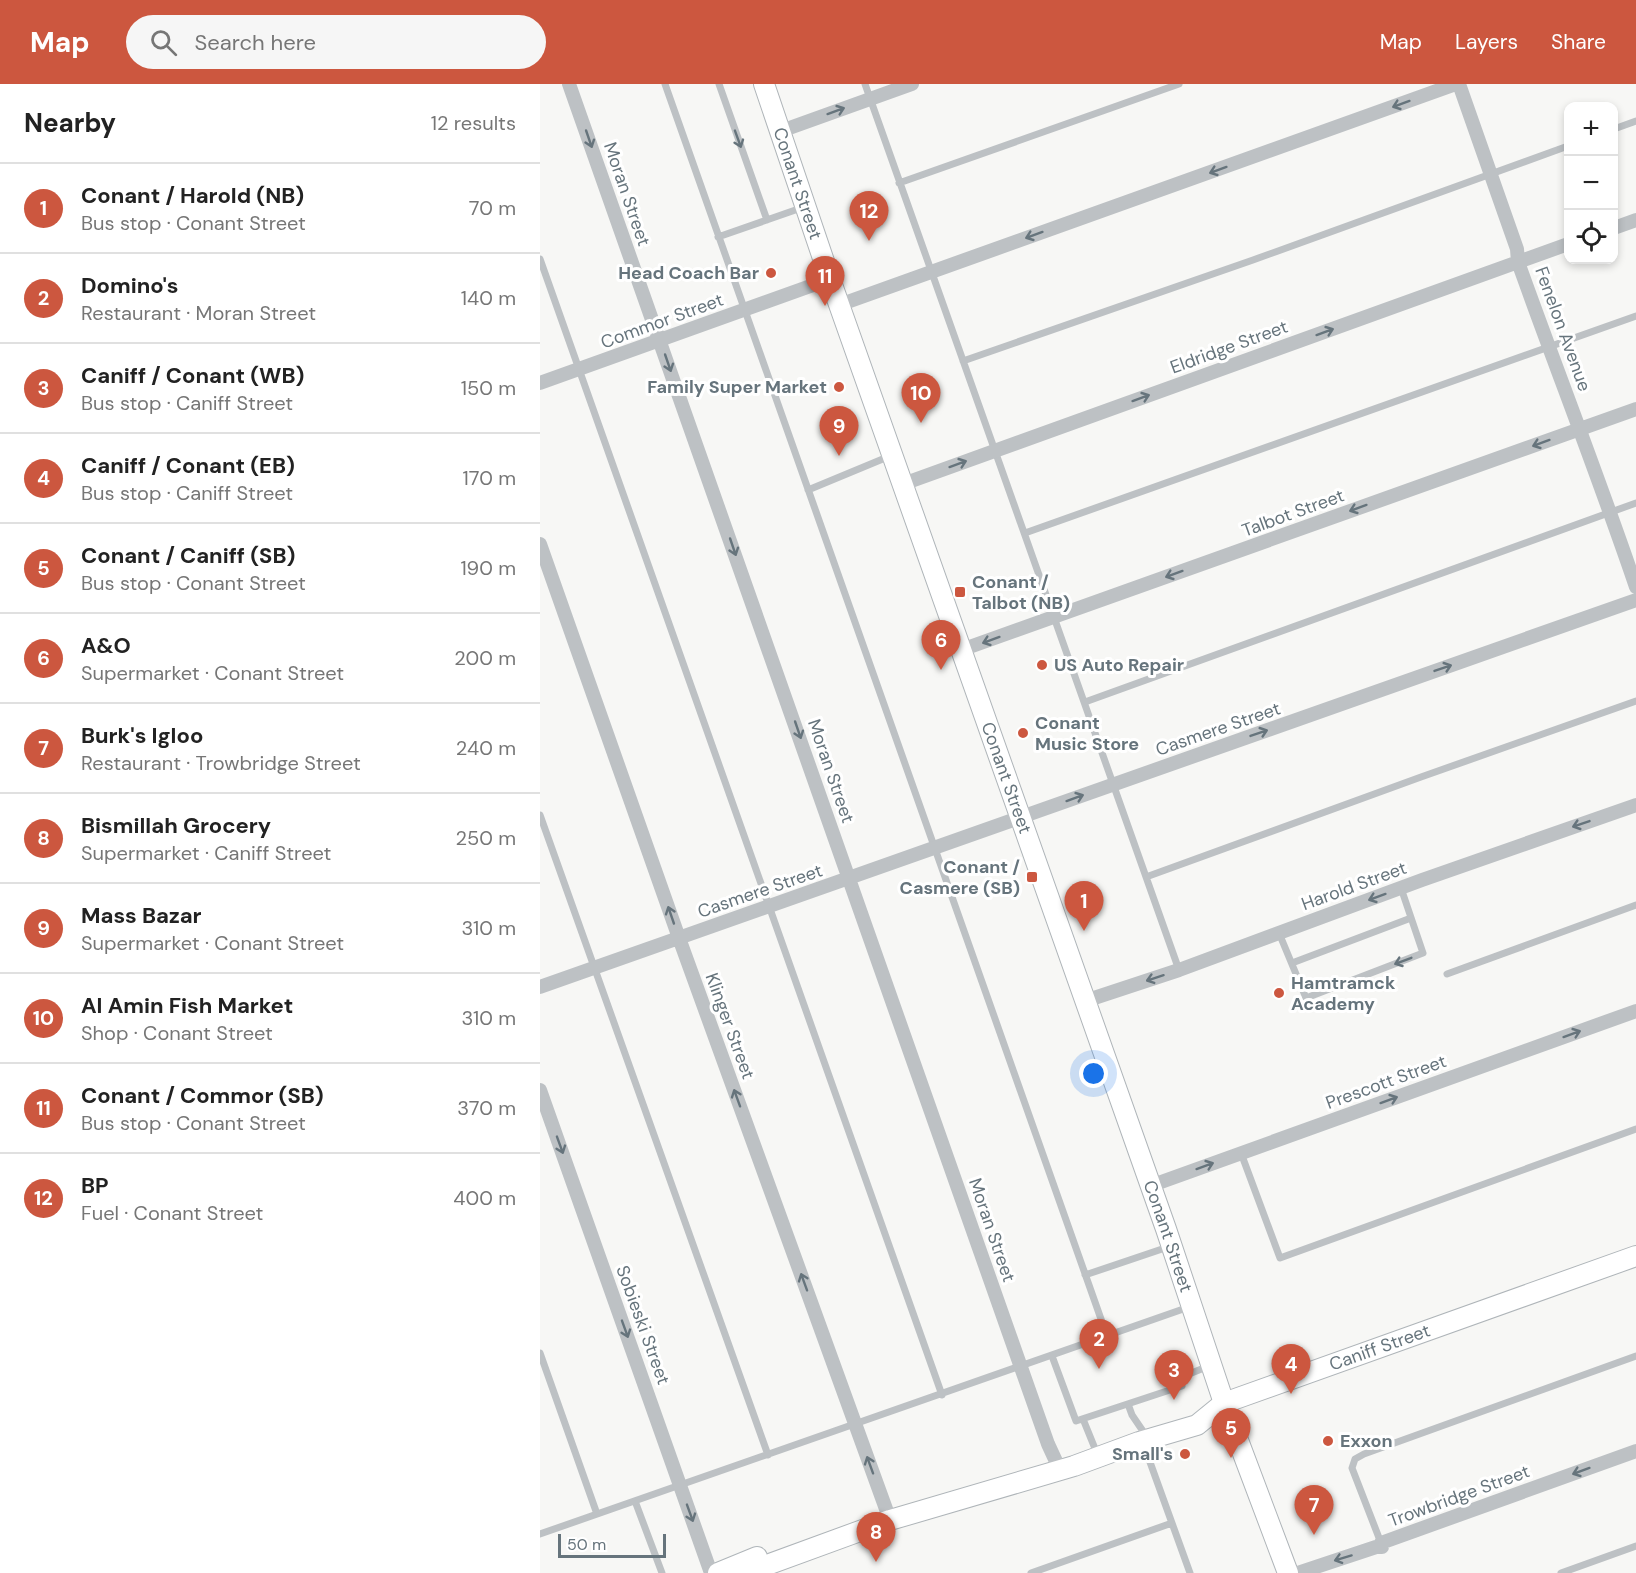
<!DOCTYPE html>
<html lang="en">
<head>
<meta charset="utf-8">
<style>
  body { margin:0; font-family:"DM Sans",sans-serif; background:#f6f6f6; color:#222 }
  .controls { position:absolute; right:18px; top:18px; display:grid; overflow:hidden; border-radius:12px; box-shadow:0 3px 9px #0003 }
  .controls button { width:54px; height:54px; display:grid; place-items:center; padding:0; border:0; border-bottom:2px solid #e0e0e0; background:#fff; color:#222; font:30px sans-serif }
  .scale { position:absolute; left:18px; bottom:15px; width:108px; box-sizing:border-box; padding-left:6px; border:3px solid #66747c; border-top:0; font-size:16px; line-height:21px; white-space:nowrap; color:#66747c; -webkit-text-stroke:4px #fff; paint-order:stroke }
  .you { position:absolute; left:554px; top:990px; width:21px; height:21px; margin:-15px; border:4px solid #fff; border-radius:50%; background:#1a73e8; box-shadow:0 0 0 9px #1a73e833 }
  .badge { display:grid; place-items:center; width:39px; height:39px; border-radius:50%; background:#cc573f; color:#fff; font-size:20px; font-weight:700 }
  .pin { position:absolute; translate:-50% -50px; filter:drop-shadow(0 2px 3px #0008) }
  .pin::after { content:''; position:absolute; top:32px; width:21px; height:18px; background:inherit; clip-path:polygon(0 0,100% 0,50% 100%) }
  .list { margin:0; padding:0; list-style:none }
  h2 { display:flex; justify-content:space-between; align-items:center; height:78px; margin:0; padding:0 24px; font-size:26px }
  h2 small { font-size:20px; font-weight:400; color:#767676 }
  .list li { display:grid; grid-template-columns:39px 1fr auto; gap:18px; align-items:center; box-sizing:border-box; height:90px; padding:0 24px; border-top:2px solid #e0e0e0 }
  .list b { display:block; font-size:22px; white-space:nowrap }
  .list p { margin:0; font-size:20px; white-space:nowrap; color:#767676 }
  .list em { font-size:20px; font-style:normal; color:#767676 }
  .icon { flex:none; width:33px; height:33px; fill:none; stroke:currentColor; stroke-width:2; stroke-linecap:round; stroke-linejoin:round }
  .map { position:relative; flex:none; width:1096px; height:1489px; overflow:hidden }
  header { display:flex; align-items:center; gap:36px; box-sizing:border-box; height:84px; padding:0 30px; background:#cc573f; color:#fff }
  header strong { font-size:28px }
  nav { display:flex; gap:33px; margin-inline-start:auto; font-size:21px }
  .search { width:420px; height:54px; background:#f6f6f6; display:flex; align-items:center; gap:15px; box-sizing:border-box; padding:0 21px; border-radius:33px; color:#767676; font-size:22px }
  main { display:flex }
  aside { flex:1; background:#fff }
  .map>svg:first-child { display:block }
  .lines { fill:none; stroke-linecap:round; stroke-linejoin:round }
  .secondary-casing { stroke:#afb5b9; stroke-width:22 }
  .lane { stroke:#bdc1c4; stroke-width:7 }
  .street { stroke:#bdc1c4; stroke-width:14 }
  .secondary { stroke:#fff; stroke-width:20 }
  .oneway { stroke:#66747c }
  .poi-dot { fill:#cc573f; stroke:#fff; stroke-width:2 }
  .labels { text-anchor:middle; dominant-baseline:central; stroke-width:6; stroke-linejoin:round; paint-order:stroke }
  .street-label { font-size:18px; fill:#66747c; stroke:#fff }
  .poi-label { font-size:18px; font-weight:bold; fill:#66747c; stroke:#fff; text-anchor:start }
</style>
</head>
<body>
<header>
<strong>Map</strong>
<div class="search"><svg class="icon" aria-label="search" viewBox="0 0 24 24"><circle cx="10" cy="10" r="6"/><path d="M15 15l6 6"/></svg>Search here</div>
<nav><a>Map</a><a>Layers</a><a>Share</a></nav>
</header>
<main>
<aside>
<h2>Nearby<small>12 results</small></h2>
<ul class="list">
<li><span class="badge">1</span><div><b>Conant / Harold (NB)</b><p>Bus stop · Conant Street</p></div><em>70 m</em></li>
<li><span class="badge">2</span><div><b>Domino's</b><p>Restaurant · Moran Street</p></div><em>140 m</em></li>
<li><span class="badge">3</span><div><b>Caniff / Conant (WB)</b><p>Bus stop · Caniff Street</p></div><em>150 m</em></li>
<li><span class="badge">4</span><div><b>Caniff / Conant (EB)</b><p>Bus stop · Caniff Street</p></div><em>170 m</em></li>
<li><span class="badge">5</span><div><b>Conant / Caniff (SB)</b><p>Bus stop · Conant Street</p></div><em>190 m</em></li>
<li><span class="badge">6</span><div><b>A&amp;O</b><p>Supermarket · Conant Street</p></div><em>200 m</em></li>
<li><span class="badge">7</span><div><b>Burk's Igloo</b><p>Restaurant · Trowbridge Street</p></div><em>240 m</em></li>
<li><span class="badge">8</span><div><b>Bismillah Grocery</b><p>Supermarket · Caniff Street</p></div><em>250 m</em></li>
<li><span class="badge">9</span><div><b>Mass Bazar</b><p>Supermarket · Conant Street</p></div><em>310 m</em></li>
<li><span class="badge">10</span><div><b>Al Amin Fish Market</b><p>Shop · Conant Street</p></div><em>310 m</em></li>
<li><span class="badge">11</span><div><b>Conant / Commor (SB)</b><p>Bus stop · Conant Street</p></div><em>370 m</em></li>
<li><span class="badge">12</span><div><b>BP</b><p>Fuel · Conant Street</p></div><em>400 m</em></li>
</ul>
</aside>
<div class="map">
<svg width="1096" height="1489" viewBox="0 0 1096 1489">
  <rect width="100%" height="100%" fill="#f7f7f5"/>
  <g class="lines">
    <g class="secondary-casing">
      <g id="secondary">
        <path id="s1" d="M224,0L290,195L626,1145L684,1319L748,1489"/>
        <path d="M178,1489L217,1473"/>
        <path id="s2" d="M205,1489L350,1436L534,1382L599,1358L657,1341L684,1319L1096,1172"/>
      </g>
    </g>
    <path class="lane" d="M125,0L567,1252
      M179,0L227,136
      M325,0L639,886
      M1074,45L1096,37
      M359,99L639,0
      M178,153L264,123
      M0,175L402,1311
      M423,277L713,176L1028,62
      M268,406L350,372
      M485,449L1096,232
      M545,618L1096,419
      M0,731L228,1371
      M606,793L881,693L1096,617
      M739,849L766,914L883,869L861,804
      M752,879L871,834
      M907,890L1096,821
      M701,1069L740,1174L1096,1045
      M545,1191L631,1162
      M0,1269L57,1430
      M512,1272L536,1337L642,1302L639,1294L669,1282
      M588,1320L592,1331L609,1356L606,1367L650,1489
      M543,1335L558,1372
      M95,1417L122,1489
      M0,1450L649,1223
      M841,1459L812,1384L815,1375L824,1370L1096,1272
      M491,1489L632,1439
      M1021,1489L1096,1462"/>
    <path class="street" d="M29,0L508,1360L520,1386
      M919,0L977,165L978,178C1017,287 1059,394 1096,503
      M241,47L372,0
      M1074,144L1096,136
      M299,221L916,0
      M0,299L290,195
      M363,400L1028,160
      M0,460L139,854L350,1436
      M421,566L1096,325
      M0,903L1096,516
      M545,917L639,886L882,796L1096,721
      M0,1006L171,1489
      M610,1102L1096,927
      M758,1489L836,1463H842L841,1459L1096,1367"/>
    <use href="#secondary" class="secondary"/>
  </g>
  <defs><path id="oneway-shaft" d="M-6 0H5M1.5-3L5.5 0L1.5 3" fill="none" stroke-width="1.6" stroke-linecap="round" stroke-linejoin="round" transform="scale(1.5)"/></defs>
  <g class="oneway">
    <use href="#oneway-shaft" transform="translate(861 20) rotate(160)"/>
    <use href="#oneway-shaft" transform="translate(296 27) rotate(-20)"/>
    <use href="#oneway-shaft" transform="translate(49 55) rotate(71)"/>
    <use href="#oneway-shaft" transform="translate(198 55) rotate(70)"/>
    <use href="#oneway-shaft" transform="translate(678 86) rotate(160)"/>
    <use href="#oneway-shaft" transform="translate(494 151) rotate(160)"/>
    <use href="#oneway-shaft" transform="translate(785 248) rotate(-20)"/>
    <use href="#oneway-shaft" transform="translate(128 279) rotate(71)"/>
    <use href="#oneway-shaft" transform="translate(601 314) rotate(-20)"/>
    <use href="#oneway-shaft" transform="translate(1001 359) rotate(160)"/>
    <use href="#oneway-shaft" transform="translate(418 380) rotate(-20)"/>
    <use href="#oneway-shaft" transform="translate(818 424) rotate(160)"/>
    <use href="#oneway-shaft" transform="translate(193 463) rotate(71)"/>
    <use href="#oneway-shaft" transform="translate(634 490) rotate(160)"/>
    <use href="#oneway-shaft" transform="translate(451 556) rotate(160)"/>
    <use href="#oneway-shaft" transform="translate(903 584) rotate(-19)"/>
    <use href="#oneway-shaft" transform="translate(258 646) rotate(71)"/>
    <use href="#oneway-shaft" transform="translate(719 649) rotate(-19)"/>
    <use href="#oneway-shaft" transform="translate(535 714) rotate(-20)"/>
    <use href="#oneway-shaft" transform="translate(1041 740) rotate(161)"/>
    <use href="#oneway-shaft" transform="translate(837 813) rotate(160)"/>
    <use href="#oneway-shaft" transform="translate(131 831) rotate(-109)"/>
    <use href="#oneway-shaft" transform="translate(863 877) rotate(159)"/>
    <use href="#oneway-shaft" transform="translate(615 894) rotate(162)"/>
    <use href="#oneway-shaft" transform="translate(1032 950) rotate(-20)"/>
    <use href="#oneway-shaft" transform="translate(197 1014) rotate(-110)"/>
    <use href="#oneway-shaft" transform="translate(849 1016) rotate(-20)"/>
    <use href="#oneway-shaft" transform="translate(20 1061) rotate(70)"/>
    <use href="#oneway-shaft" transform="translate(665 1082) rotate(-20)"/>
    <use href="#oneway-shaft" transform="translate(264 1198) rotate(-110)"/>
    <use href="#oneway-shaft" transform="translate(85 1245) rotate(70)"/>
    <use href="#oneway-shaft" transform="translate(330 1381) rotate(-110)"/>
    <use href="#oneway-shaft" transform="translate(1041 1387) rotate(160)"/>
    <use href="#oneway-shaft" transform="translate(150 1429) rotate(70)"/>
    <use href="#oneway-shaft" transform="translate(803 1474) rotate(163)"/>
  </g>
  <g class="poi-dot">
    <circle cx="231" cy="189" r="6"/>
    <circle cx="299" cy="303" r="6"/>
    <rect x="414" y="502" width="12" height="12" rx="3"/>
    <circle cx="502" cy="581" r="6"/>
    <circle cx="483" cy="649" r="6"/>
    <rect x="486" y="787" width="12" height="12" rx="3"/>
    <circle cx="739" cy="909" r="6"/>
    <circle cx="788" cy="1357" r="6"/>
    <circle cx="645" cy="1370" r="6"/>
  </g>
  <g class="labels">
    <g class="street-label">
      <text stroke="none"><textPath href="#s1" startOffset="105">Conant Street</textPath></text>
      <text transform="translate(87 110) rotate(71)">Moran Street</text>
      <text transform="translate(122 237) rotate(-20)">Commor Street</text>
      <text transform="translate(1023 245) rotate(70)">Fenelon Avenue</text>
      <text transform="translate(689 263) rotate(-20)">Eldridge Street</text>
      <text transform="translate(753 429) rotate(-20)">Talbot Street</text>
      <text transform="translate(678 645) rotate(-19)">Casmere Street</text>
      <text transform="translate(291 687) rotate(71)">Moran Street</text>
      <text stroke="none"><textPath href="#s1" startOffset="735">Conant Street</textPath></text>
      <text transform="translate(814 802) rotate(-20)">Harold Street</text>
      <text transform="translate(220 807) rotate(-19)">Casmere Street</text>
      <text transform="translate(190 942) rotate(70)">Klinger Street</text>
      <text transform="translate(846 998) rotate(-20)">Prescott Street</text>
      <text transform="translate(452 1146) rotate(71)">Moran Street</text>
      <text stroke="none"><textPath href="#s1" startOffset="1221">Conant Street</textPath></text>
      <text transform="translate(103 1241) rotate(70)">Sobieski Street</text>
      <text stroke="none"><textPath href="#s2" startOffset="676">Caniff Street</textPath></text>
      <text transform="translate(919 1412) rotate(-20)">Trowbridge Street</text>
    </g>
    <g class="poi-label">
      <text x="219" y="189" text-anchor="end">Head Coach Bar</text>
      <text x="287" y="303" text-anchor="end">Family Super Market</text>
      <text x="432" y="498">Conant /<tspan x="432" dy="21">Talbot (NB)</tspan></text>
      <text x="514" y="581">US Auto Repair</text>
      <text x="495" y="639">Conant<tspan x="495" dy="21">Music Store</tspan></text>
      <text x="480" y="783" text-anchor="end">Conant /<tspan x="480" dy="21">Casmere (SB)</tspan></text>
      <text x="751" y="899">Hamtramck<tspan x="751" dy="21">Academy</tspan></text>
      <text x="800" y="1357">Exxon</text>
      <text x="633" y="1370" text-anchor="end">Small's</text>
    </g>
  </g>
</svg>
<div class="controls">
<button>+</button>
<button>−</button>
<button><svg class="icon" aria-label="locate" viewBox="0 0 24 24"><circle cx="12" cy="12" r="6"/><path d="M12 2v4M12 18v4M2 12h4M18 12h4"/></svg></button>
</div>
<div class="scale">50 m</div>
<div class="you"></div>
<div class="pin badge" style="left:544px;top:847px">1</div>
<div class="pin badge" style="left:559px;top:1285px">2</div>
<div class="pin badge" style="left:634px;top:1316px">3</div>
<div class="pin badge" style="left:751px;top:1310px">4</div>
<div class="pin badge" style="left:691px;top:1374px">5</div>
<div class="pin badge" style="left:401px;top:586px">6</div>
<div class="pin badge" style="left:774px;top:1451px">7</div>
<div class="pin badge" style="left:336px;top:1478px">8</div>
<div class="pin badge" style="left:299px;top:372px">9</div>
<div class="pin badge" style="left:381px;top:339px">10</div>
<div class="pin badge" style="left:285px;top:222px">11</div>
<div class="pin badge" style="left:329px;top:157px">12</div>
</div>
</main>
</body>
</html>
